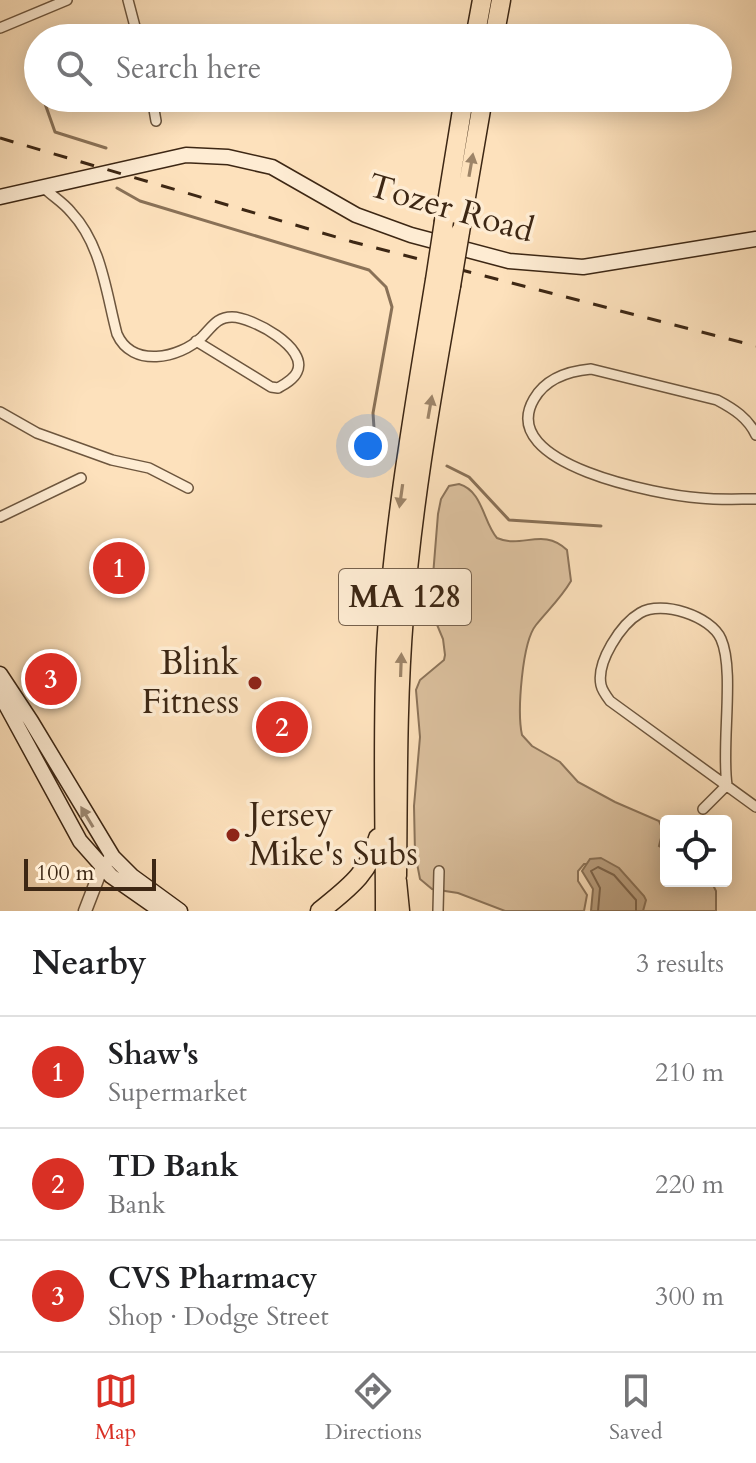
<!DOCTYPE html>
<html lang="en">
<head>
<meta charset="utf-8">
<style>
  body { margin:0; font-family:Cardo,serif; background:#f6f6f6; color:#202124 }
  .controls { position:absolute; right:24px; bottom:24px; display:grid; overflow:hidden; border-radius:8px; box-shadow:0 4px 20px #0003 }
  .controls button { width:72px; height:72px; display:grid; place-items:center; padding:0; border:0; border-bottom:2px solid #e0e0e0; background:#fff; color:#202124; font:40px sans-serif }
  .scale { position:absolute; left:24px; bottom:20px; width:132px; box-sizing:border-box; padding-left:8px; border:4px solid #3d2714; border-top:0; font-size:22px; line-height:28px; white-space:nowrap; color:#3d2714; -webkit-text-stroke:6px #feecd3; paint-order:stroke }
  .you { position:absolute; left:368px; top:446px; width:28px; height:28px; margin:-20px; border:6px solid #fff; border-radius:50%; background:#1a73e8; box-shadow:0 0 0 12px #1a73e833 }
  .badge { display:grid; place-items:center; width:52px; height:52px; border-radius:50%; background:#d93025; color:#fff; font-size:26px; font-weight:700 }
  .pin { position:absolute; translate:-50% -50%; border:4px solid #fff; box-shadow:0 2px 8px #0006 }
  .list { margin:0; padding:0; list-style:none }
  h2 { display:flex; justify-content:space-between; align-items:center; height:104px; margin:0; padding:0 32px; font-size:34px }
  h2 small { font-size:26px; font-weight:400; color:#757577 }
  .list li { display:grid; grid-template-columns:52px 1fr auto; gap:24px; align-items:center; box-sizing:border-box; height:112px; padding:0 32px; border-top:2px solid #e0e0e0 }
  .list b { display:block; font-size:30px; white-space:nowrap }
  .list p { margin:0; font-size:26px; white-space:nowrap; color:#757577 }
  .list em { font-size:26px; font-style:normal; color:#757577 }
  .icon { flex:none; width:44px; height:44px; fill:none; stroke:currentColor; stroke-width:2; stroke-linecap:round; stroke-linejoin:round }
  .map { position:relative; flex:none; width:756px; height:911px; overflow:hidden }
  .search { position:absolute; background:#fff; box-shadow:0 4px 20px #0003; left:24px; right:24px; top:24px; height:88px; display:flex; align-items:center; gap:20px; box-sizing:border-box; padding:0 28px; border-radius:44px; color:#757577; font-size:30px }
  .sheet { height:440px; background:#fff }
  nav { display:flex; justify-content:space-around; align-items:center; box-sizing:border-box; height:112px; border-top:2px solid #e0e0e0; background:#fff; font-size:22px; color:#757577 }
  nav a { display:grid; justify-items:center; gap:4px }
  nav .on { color:#d93025 }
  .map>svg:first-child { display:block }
  .green { fill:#dcc19f; stroke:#8c745a; stroke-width:2 }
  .water { fill:#bca283; stroke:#897157; stroke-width:2 }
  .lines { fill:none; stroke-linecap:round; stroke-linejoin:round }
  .shore { stroke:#7c644c; stroke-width:2 }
  .stream { stroke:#897157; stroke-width:3 }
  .minor-casing { stroke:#6d563e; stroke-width:12 }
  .tertiary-casing { stroke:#6d563e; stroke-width:15 }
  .secondary-casing { stroke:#3d2714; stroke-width:17 }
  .motorway-casing { stroke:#3d2714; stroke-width:21 }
  .minor { stroke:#feecd3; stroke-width:9 }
  .tertiary { stroke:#feecd3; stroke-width:12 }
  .secondary { stroke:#feecd3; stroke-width:14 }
  .motorway { stroke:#fde1bc; stroke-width:18 }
  .rail { stroke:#3d2714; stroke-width:3; stroke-dasharray:14 14; stroke-linecap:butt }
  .motorway-bridge-casing { stroke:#3d2714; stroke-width:21; stroke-linecap:butt }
  .motorway-bridge { stroke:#fde1bc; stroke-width:18 }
  .oneway { fill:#9d8468 }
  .oneway2 { fill:#9e8a74 }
  .poi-dot { fill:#8f2418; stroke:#feecd3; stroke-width:3 }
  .labels { text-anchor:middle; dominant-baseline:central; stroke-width:7; stroke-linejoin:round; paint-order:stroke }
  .shield { fill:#feecd3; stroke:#77624d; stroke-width:2 }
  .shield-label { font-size:32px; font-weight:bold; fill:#3d2714 }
  .street-label { font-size:34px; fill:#3d2714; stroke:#feecd3 }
  .poi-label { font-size:34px; fill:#3d2714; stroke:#feecd3; text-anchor:end }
</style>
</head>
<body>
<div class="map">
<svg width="756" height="911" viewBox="0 0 756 911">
  <rect width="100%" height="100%" fill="#fde1bc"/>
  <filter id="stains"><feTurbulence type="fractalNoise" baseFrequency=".0025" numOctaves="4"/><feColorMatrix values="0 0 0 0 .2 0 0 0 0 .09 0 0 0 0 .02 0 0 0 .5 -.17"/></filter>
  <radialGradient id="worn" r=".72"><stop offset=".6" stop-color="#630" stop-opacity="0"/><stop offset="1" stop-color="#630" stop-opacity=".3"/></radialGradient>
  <path class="green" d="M459,484C483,491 483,522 497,538C522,549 543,527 567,550L571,581C561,598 548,610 536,625C522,642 517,712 522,735L532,746L560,762L578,782L615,802L659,821L663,830L659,846L666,850V881H711L716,891V911H640L595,864H584L578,871V881L587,895L584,911H505L458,893L432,889L420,879L415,853L414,806L420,737L416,690L420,680L444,660L445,655L443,639L435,620L432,588L438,514L441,499L449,486Z"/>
  <path class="water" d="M601,858L619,868L644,896L646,900L643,911H591L593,889L582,871L590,859Z"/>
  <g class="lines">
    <path class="shore" d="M598,911L600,888L591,871L598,867L614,875L636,900V911"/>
    <path class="stream" d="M34,75L38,85
      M43,98L55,132L106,148
      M117,188L140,201L369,270L386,287L392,307L373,413L376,458
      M447,466L469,477L509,520L601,526"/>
    <g class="minor-casing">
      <path id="minor" d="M128,0L138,38
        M0,28L67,0
        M152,98L156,121
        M43,187C52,196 63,202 71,212C102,245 106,293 117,334C132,368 179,359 202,337C212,327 217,317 232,317C252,317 309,348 297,372C294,379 285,384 278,388L271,387L196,341
        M0,412L37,433L112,460L149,468L188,488
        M756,435C748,418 734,409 717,400L591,369C569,371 546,378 534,399C495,465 660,495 700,498C719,500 738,499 756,499
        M0,517L81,478
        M727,785C721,746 735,670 721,639C711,616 662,600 640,613C621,624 596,662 601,685C602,690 607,697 610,701L756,807
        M703,809L727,785
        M438,911L439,871"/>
    </g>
    <g class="tertiary-casing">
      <path id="tertiary" d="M85,911L102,867L109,860"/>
    </g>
    <g class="secondary-casing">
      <path id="secondary" d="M0,197L186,155L228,157L272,167L356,215L411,235L509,261L583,267L756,239
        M0,674L31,721L113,857L132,876L180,911
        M0,694L80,841L111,876L161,911"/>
    </g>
    <g class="motorway-casing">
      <path id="motorway" d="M475,38L482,0
        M494,38L501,0
        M444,221L464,98
        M460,232L483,98
        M397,876C398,789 397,702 404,616C412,505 432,395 451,286
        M397,881L400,911
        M320,911C347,889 370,873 378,838
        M385,911C385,824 382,736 386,649C393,525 415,403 435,280"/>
    </g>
    <use href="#minor" class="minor"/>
    <use href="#tertiary" class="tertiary"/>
    <use href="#secondary" class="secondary"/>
    <use href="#motorway" class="motorway"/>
    <path class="rail" d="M0,138L353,242L756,346"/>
    <g class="motorway-bridge-casing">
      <path id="motorway-bridge" d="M435,280L444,221
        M451,286L460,232"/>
    </g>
    <use href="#motorway-bridge" class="motorway-bridge"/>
  </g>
  <defs><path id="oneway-solid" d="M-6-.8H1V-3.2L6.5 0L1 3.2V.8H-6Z" transform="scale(2)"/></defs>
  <g class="oneway">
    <use href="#oneway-solid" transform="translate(471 165) rotate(-80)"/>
    <use href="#oneway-solid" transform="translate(430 407) rotate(-80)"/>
    <use href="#oneway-solid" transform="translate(401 496) rotate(98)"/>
    <use href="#oneway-solid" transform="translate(401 665) rotate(-88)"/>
  </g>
  <use class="oneway2" href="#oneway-solid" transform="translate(87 817) rotate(-121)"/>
  <g class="poi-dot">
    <circle cx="255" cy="683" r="8"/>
    <circle cx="233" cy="835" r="8"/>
  </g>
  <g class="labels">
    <rect class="shield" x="339" y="569" width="132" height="56" rx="6"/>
    <g class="shield-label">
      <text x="405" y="597">MA 128</text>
    </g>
    <g class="street-label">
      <text transform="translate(451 208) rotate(16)">Tozer Road</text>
    </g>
    <g class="poi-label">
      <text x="239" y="663">Blink<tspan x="239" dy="39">Fitness</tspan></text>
      <text x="249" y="815" text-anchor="start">Jersey<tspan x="249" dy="39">Mike's Subs</tspan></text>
    </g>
  </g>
  <rect width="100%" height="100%" filter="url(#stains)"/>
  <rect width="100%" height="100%" fill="url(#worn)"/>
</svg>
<div class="controls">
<button><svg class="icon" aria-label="locate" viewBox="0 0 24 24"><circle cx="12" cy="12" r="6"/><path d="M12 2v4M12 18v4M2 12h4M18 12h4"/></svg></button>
</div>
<div class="scale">100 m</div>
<div class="you"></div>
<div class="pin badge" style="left:119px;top:568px">1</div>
<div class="pin badge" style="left:282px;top:727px">2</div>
<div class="pin badge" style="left:51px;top:679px">3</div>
<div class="search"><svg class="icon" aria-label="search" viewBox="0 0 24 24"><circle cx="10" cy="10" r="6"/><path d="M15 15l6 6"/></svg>Search here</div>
</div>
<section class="sheet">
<h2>Nearby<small>3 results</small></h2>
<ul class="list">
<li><span class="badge">1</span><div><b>Shaw's</b><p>Supermarket</p></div><em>210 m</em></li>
<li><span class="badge">2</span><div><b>TD Bank</b><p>Bank</p></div><em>220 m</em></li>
<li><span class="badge">3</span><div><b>CVS Pharmacy</b><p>Shop · Dodge Street</p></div><em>300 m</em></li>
</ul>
</section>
<nav>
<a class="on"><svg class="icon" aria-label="map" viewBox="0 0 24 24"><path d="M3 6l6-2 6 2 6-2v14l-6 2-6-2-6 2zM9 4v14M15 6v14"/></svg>Map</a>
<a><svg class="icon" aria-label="directions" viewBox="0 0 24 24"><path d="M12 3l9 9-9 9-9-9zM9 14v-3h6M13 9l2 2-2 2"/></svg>Directions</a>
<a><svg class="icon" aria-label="saved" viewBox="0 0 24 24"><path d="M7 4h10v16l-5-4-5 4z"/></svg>Saved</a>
</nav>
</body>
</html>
